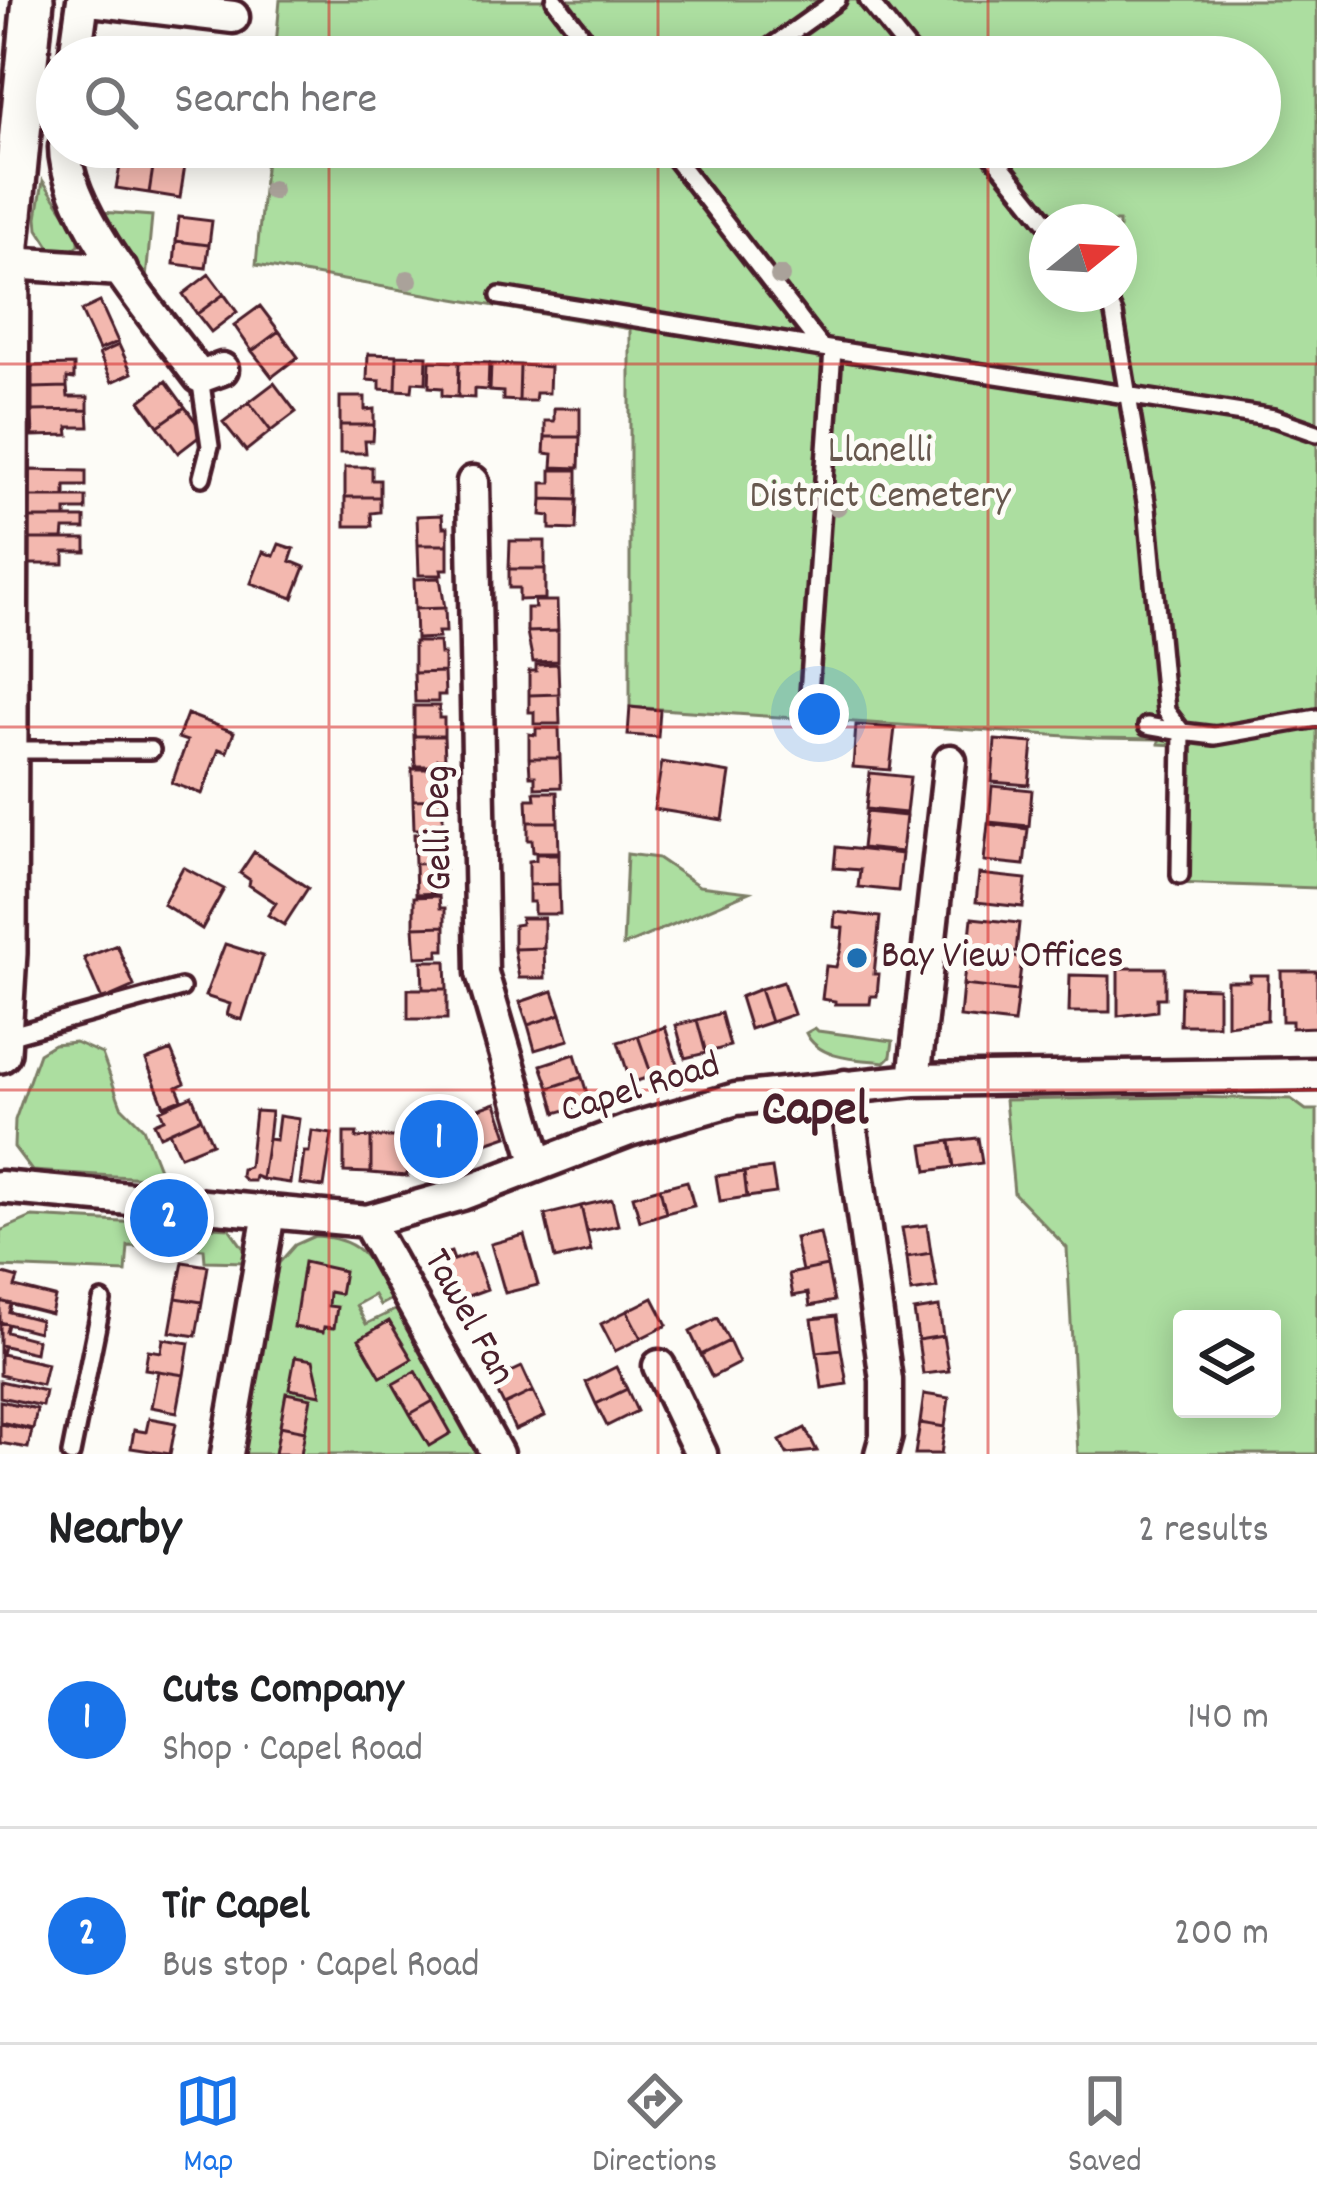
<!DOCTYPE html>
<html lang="en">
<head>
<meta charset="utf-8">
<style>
  body { margin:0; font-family:Dekko,sans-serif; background:#f2f2f2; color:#202124 }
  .controls { position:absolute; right:36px; bottom:36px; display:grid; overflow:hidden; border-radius:12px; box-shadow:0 6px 30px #0003 }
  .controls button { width:108px; height:108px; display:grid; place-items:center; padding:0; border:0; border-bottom:3px solid #e0e0e0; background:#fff; color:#202124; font:60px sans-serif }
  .compass { position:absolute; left:1029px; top:204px; width:108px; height:108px; border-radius:50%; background:#fff; box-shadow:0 6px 30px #0003; rotate:72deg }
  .you { position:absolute; left:819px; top:714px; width:42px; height:42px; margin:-30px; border:9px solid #fff; border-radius:50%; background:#1a73e8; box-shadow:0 0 0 18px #1a73e833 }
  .badge { display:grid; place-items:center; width:78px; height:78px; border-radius:50%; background:#1a73e8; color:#fff; font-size:39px; font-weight:700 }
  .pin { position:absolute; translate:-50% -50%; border:6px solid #fff; box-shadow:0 3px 12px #0006 }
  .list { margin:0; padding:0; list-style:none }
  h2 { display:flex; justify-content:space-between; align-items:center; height:156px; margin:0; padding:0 48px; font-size:51px }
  h2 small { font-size:39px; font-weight:400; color:#757577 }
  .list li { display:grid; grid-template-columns:78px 1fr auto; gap:36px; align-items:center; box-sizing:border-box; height:216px; padding:0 48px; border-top:3px solid #e0e0e0 }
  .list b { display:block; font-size:45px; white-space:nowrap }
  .list p { margin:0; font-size:39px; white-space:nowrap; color:#757577 }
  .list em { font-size:39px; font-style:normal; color:#757577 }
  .icon { flex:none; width:66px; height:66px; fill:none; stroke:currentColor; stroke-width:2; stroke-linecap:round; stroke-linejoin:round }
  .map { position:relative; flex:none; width:1317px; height:1454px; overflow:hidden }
  .search { position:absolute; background:#fff; box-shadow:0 6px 30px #0003; left:36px; right:36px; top:36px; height:132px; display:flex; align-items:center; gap:30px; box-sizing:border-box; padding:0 42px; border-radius:66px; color:#757577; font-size:45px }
  .sheet { height:588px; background:#fff }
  nav { display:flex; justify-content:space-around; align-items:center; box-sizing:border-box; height:168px; border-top:3px solid #e0e0e0; background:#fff; font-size:33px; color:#757577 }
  nav a { display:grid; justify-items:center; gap:6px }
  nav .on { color:#1a73e8 }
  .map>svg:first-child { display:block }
  .green { fill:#acdea0; stroke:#7b7e66; stroke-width:3; fill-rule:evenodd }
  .building { fill:#f3b8af; stroke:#4a1f2b; stroke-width:3 }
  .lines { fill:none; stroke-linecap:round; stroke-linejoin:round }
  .service-casing { stroke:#4a1f2b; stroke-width:24 }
  .minor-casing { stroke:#4a1f2b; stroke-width:39 }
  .tertiary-casing { stroke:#4a1f2b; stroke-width:48 }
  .service { stroke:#fdfcf7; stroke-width:15 }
  .minor { stroke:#fdfcf7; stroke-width:30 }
  .tertiary { stroke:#fdfcf7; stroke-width:39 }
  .tree { fill:#aaa29a }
  .grid { fill:none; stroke:#d62828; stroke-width:3; stroke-opacity:0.55 }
  .poi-dot { fill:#1f6fb2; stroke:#fdfcf7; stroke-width:4.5 }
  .labels { text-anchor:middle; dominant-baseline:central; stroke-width:10; stroke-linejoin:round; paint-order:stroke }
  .park-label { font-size:39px; fill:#67584e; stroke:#fdfcf7 }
  .street-label { font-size:39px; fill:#4a1f2b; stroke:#fdfcf7 }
  .poi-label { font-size:39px; fill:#4a1f2b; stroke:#fdfcf7; text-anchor:start }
  .district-label { font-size:51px; font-weight:bold; fill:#4a1f2b; stroke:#fdfcf7 }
</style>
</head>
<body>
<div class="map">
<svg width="1317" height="1454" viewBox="0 0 1317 1454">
  <rect width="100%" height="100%" fill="#fdfcf7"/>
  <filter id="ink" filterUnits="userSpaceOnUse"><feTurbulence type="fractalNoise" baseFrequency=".00833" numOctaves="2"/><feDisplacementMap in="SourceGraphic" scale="24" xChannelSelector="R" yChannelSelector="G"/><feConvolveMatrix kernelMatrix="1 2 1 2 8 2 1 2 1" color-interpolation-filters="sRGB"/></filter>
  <g filter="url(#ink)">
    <path class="green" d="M280,0H1317V888L1174,883L1176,745L1159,744V739L1096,738L630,707V329L256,265L267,147H1260V57H275ZM1047,222H1119V294H1047Z
      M43,181L79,233V245L69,252L54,254L38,229L37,217Z
      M101,212L152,216L146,279Z
      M627,854L658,858L699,886L749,892L623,946Z
      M815,1028L818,1031L893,1041L891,1056L885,1062C858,1059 819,1060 806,1033Z
      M75,1042L102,1054L121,1106L143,1128L163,1179L32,1171L14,1147L15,1120L39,1053L54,1044Z
      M1183,1097L1291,1099L1306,1110H1317V1454H1078L1067,1248L1014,1193L1005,1100ZM1182,1319H1272V1409H1182Z
      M32,1217L229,1228L247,1253V1262L205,1261L204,1249L128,1246L126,1272L0,1267V1231Z
      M315,1236C364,1239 369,1260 391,1299L380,1305L374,1295L356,1305L366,1324L397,1309L480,1454H241L279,1263L295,1245Z"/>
    <path class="building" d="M122,156L154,161L149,193L116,188Z
      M154,161L185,165L180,198L149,193Z
      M179,217L212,221L209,245L176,241Z
      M176,241L209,245L206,268L174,264Z
      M209,274L224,294L197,314L183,294Z
      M224,294L237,312L211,332L197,314Z
      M100,302L118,342L99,350L81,311Z
      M260,306L279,331L252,351L234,325Z
      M279,331L298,357L272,377L252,351Z
      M119,345L132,373L112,382L99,354Z
      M368,354L397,355L396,390L380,389V381L367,380Z
      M397,355L427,356L426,383L413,382L412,391L396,390Z
      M430,361L459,362L458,397L442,396V388L429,387Z
      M459,362L489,363L488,390L474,389V398L458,397Z
      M491,364L520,365L519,401L503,400V392L490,391Z
      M74,365V379L67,378V387L32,388V366Z
      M520,365L550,367L549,393H536L535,401H519Z
      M166,381L185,407L158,426L140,401Z
      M274,383L296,412L271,431L249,402Z
      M67,387L68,397H88V410L32,411V388Z
      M340,397H365V410L374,409V425H340Z
      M249,402L271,431L246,451L223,422Z
      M185,407L204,433L178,453L158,426Z
      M554,408H580V437H545V421H554Z
      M88,410L89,427H68L69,435L33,436L32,411Z
      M340,425H374L373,441H365L366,453H340Z
      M545,437H580L579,468L552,467L553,454L544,453Z
      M345,467H372V480H380V497H345Z
      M29,470L86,471V486H65V497H29Z
      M551,470H577V500L542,499V483H551Z
      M29,497H86V510H66V518H28Z
      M345,497H380V512L371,513L372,526H345Z
      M542,499L577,500L576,530L550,529V516L541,515Z
      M442,515L443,527H448V545H418L417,516Z
      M28,518H85V529H64L63,539H28Z
      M28,539H86V552H64V564H28Z
      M510,541H545V569H509Z
      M279,544L294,549L290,561L305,567L293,598L251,583L263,552L274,556Z
      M418,545H448V569H441L442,575H419Z
      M509,569H545V599L519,600V588H509Z
      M440,578L445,608L415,609L414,579Z
      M534,601H557L558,631L527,632V608H535Z
      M445,608L446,632H438L439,638L416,639L415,609Z
      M558,631V661L533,662L527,632Z
      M414,642H439L440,654H444V672L414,673Z
      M558,664L559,694L529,695V671H536V665Z
      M444,672L445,695H438V702H415L414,673Z
      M559,694L560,724H534V712H529V695Z
      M414,706H439V718H444V736H414Z
      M630,707L660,710L658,737L628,735Z
      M187,714L234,732L227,752L219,749L202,794L172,783L187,741L178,738Z
      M856,725L895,728L890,770L853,767Z
      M536,728H559L560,758H529V734L536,735Z
      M414,736H444L445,759H438V766H415Z
      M995,740L1033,743L1029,785L992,782Z
      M529,758H560L561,787L535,788V776H530Z
      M662,762L730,773L723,820L654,809Z
      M412,769H438L443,799L413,800Z
      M870,773L910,777L906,813L866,809Z
      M992,786L1032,790L1029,826L989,822Z
      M534,792H557L558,822H528L527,799H535Z
      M443,799V822L436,823L437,829H414L413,800Z
      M866,812L906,816L902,852L862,848Z
      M528,822H558L559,852H533L532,840H528Z
      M988,824L1028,829L1024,865L984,861Z
      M440,833L445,863L415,864L414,834Z
      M836,847L902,854L898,891L858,887L860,870L834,868Z
      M254,852L308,888L284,925L268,915L276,903L249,885L250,880L240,873Z
      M536,854H559V884L529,885V861L536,860Z
      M445,863V887H438L439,893L416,894L415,864Z
      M183,867L224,889L202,929L163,904Z
      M979,874L1026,879L1023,907L976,902Z
      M559,884L560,914H534V902H529V885Z
      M439,896L440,908H445V926L414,927V897Z
      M835,912L880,917L874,974H879L877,996H871L870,1004H835V1001L822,999L826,966L836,967L841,949L843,928L834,927Z
      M521,918H544V948L514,949V925L521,924Z
      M972,918L1019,923L1016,952L969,946Z
      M445,926V950H438V956L416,957L414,927Z
      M225,944L263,956L242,1020L227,1015L230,1004L205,996Z
      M117,945L134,986L102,1000L84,958Z
      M544,948L545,978H519L514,949Z
      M967,952L1022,958L1018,991L963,985Z
      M422,961H446L447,989H423Z
      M1118,968H1165V998H1157V1011L1118,1016Z
      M1281,971H1317V1027L1292,1028V1021H1282Z
      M1070,975L1110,976V1012H1069Z
      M1250,975H1268L1267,1020L1227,1025V981H1250Z
      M783,982L794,1014L771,1022L760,989Z
      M963,985L1018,991L1014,1023L960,1017Z
      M1181,987L1218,988V1025H1180Z
      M408,989H447V1019H408Z
      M760,989L771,1022L750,1029L740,997Z
      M553,991L561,1014L528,1025L520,1002Z
      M721,1013L730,1046L706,1053L697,1020Z
      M561,1014L569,1040L535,1050L528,1025Z
      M697,1020L706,1053L685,1058L676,1025Z
      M665,1027L678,1067L652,1076L638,1036Z
      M638,1036L652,1076L631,1083L618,1042Z
      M171,1050L185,1083L177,1087L182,1099L164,1106L146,1060Z
      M575,1054L582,1077L549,1088L541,1065Z
      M582,1077L590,1103L556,1113L549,1088Z
      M192,1096L201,1118L160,1136L154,1123L164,1119L160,1110Z
      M496,1103L507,1136L466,1150L455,1117Z
      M255,1111L271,1112L268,1139L262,1179L255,1176L254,1181H246L241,1176L242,1169L249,1167Z
      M279,1116L299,1119L290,1183L262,1179L268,1139L276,1140Z
      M448,1117L460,1152L431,1161L419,1127Z
      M201,1118L212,1143L180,1156L169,1132Z
      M312,1131L332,1134L324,1187L300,1184L304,1152H309Z
      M344,1133H357L356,1138L371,1137V1173L344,1172Z
      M371,1137H406L407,1176L371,1173Z
      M978,1138L982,1163L954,1167L950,1141Z
      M950,1141L954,1167L927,1171L923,1145Z
      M772,1168L776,1193L747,1197L744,1172Z
      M744,1172L747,1197L720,1201L716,1176Z
      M687,1181L694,1206L666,1213L660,1188Z
      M660,1188L666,1213L640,1221L633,1196Z
      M612,1199L618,1225L587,1232L581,1206Z
      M581,1206L591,1251L555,1259L545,1215Z
      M927,1225L931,1253L907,1257L902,1228Z
      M820,1233L827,1266L802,1271L795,1238Z
      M524,1235L538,1285L505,1293L491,1244Z
      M451,1252L454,1260L474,1253L487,1289L449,1303L432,1258Z
      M931,1253L937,1288L911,1292L907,1257Z
      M183,1262L208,1266L202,1302L176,1298Z
      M304,1262L344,1271L340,1294L329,1292L328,1306L337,1307L334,1328L324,1327L323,1332L294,1327Z
      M827,1266L834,1301L810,1306L808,1293L793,1296L789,1274Z
      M0,1273L18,1278L15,1287L55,1297L51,1314L0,1301Z
      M176,1298L202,1302L196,1336L170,1332Z
      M653,1298L667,1325L641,1338L627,1311Z
      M0,1301L11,1304L9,1312L40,1320L38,1332L0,1322Z
      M939,1307L943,1336L918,1340L914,1311Z
      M627,1311L641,1338L615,1351L601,1324Z
      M836,1316L841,1349L817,1352L812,1319Z
      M717,1318L729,1341L701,1355L690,1332Z
      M389,1321L412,1359L381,1377L359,1339Z
      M0,1322L8,1324L6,1332L37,1340L35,1353L0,1345Z
      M943,1336L949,1371L923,1374L918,1340Z
      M163,1339L189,1343L184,1375L145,1369L148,1350L161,1352Z
      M729,1341L739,1363L712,1377L701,1355Z
      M0,1345L4,1346L2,1354L47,1364L42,1385L0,1375Z
      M841,1349L847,1384L822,1388L817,1352Z
      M295,1357L313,1360L321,1395L289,1389Z
      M522,1367L533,1391L504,1405L492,1381Z
      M616,1367L627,1389L596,1404L586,1382Z
      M158,1371L184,1375L177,1412L151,1407Z
      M416,1371L433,1401L410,1414L393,1384Z
      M0,1381L45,1391L42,1406L0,1397Z
      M627,1389L637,1411L607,1426L596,1404Z
      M533,1391L545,1416L515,1430L504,1405Z
      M286,1393L311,1398L305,1431L280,1426Z
      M924,1394L949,1398L945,1427L920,1423Z
      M0,1401L37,1409L33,1429L0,1422Z
      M433,1401L451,1433L429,1446L410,1414Z
      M149,1418L176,1423L170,1454L131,1448L134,1430L146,1432Z
      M920,1423L945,1427L941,1454H915Z
      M0,1424L32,1430L28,1448L0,1443Z
      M280,1426L305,1431L301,1454H275Z
      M805,1428L817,1451L787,1454L780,1441Z"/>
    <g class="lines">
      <g class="service-casing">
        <path id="service" d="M555,0L598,57
          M868,0L914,57
          M757,57L837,0
          M666,147L822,348L1274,418L1317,433
          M986,147L1047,223
          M1105,294L1114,314L1147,508L1166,711L1182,732L1215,736L1317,718
          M500,296L822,348
          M200,377L210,446L202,477
          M809,694L833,350
          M1147,726L1182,732L1180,875
          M10,750H151
          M4,1037L181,988
          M71,1454L102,1301"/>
      </g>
      <g class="minor-casing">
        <path id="minor" d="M91,0L233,17
          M75,57L83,0
          M65,147C65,214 160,323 200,377L222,369
          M9,263L121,270
          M473,482L482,973L538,1165
          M914,1080L950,761
          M845,1086L886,1380V1436L881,1454
          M0,1187L367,1221L462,1194L629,1130L736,1099L914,1080L1317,1074
          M367,1221L497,1454
          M659,1366L701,1454
          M227,1454L269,1213"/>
      </g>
      <g class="tertiary-casing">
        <path id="tertiary" d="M0,1052L6,953L9,245L33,0"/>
      </g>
      <use href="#service" class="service"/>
      <use href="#minor" class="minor"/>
      <use href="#tertiary" class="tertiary"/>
    </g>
    <g class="tree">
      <circle cx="272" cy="190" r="10"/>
      <circle cx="780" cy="276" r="10"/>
      <circle cx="408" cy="280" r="10"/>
      <circle cx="837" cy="506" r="10"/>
    </g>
  </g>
  <path class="grid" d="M329,0V57M658,0V57M988,0V57M329,147V1454M658,147V1454M988,147V1454M0,364H1317M0,727H1317M0,1090H1317"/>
  <circle class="poi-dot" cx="857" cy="958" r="12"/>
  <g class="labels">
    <g class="park-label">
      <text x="880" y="453">Llanelli<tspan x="880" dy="45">District Cemetery</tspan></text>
    </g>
    <g class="street-label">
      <text transform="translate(441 828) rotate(-91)">Gelli Deg</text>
      <text transform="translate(641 1090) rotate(-17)">Capel Road</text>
      <text transform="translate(467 1318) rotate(61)">Tawel Fan</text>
    </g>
    <g class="poi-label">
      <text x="881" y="958">Bay View Offices</text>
    </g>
    <g class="district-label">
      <text x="815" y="1113">Capel</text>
    </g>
  </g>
</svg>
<div class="controls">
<button><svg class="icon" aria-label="layers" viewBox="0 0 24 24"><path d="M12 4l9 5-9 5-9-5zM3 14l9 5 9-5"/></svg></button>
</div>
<svg class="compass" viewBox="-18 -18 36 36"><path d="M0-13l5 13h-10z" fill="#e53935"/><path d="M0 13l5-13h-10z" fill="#757577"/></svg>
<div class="you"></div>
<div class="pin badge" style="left:439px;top:1139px">1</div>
<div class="pin badge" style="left:169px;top:1218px">2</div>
<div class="search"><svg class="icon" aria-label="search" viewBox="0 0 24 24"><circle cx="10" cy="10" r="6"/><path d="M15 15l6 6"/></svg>Search here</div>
</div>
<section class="sheet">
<h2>Nearby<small>2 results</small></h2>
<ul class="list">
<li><span class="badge">1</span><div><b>Cuts Company</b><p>Shop · Capel Road</p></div><em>140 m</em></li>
<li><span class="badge">2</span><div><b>Tir Capel</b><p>Bus stop · Capel Road</p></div><em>200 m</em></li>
</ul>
</section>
<nav>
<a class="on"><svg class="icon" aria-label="map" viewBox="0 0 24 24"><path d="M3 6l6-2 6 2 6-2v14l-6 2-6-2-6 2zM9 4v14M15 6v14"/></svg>Map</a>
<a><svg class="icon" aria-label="directions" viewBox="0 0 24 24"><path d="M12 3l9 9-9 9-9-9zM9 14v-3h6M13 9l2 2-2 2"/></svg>Directions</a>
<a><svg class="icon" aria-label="saved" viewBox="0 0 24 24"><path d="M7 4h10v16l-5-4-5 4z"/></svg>Saved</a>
</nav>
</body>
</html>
